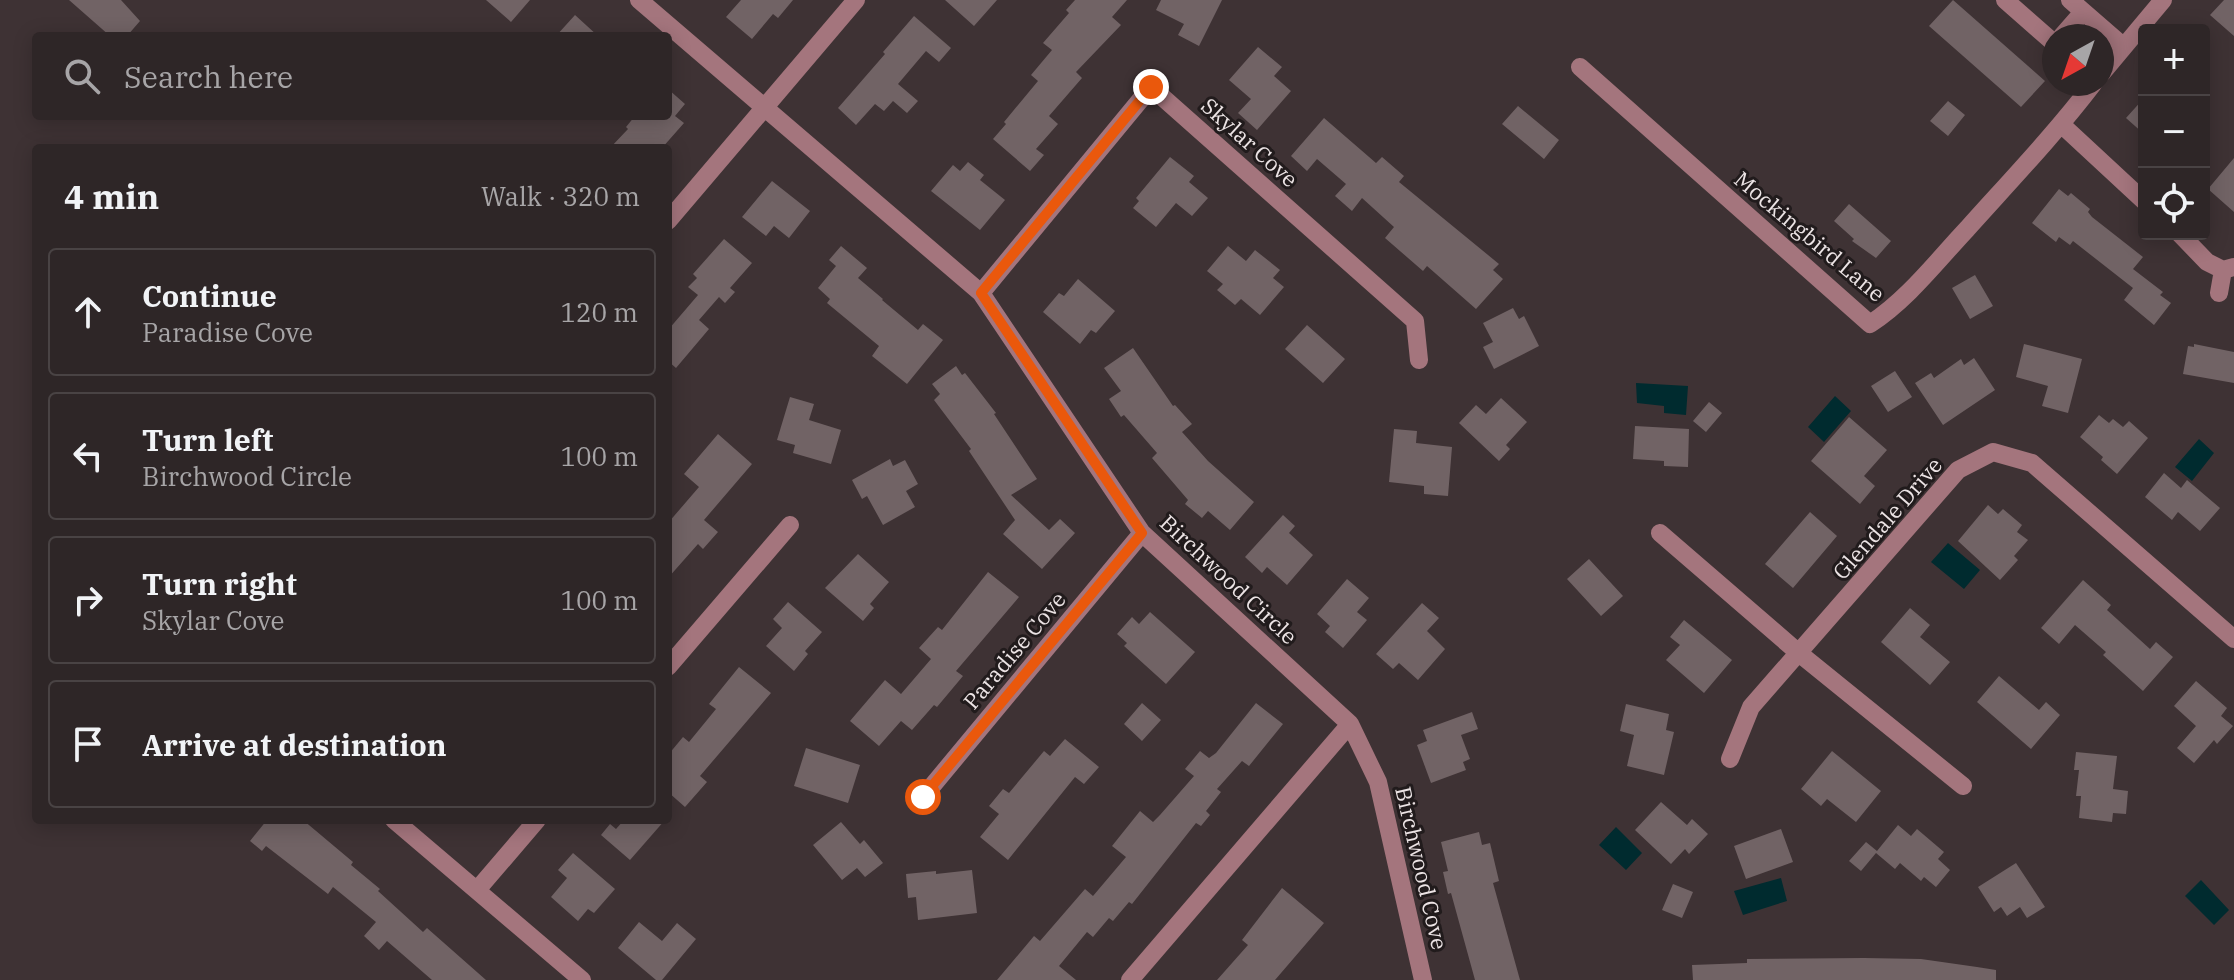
<!DOCTYPE html>
<html lang="en">
<head>
<meta charset="utf-8">
<style>
  body { margin:0; font-family:"IBM Plex Serif",serif; background:#362e2f; color:#f1f3f6 }
  .controls { position:absolute; right:24px; top:24px; display:grid; overflow:hidden; border-radius:8px; box-shadow:0 4px 20px #0003 }
  .controls button { width:72px; height:72px; display:grid; place-items:center; padding:0; border:0; border-bottom:2px solid #494344; background:#2e2627; color:#f1f3f6; font:40px sans-serif }
  .compass { position:absolute; left:2042px; top:24px; width:72px; height:72px; border-radius:50%; background:#2e2627; box-shadow:0 4px 20px #0003; rotate:220deg }
  .stop { position:absolute; width:24px; height:24px; margin:-18px; border:6px solid #ea580c; border-radius:50%; background:#fff }
  .stop.end { background:#ea580c; border-color:#fff; box-shadow:0 2px 8px #0008 }
  .list { margin:0; padding:0; list-style:none }
  h2 { display:flex; justify-content:space-between; align-items:center; height:104px; margin:0; padding:0 32px; font-size:34px }
  h2 small { font-size:26px; font-weight:400; color:#a7a5a7 }
  .list li { display:grid; grid-template-columns:52px 1fr auto; gap:24px; align-items:center; box-sizing:border-box; height:128px; margin:0 16px 16px; padding:0 16px; border:2px solid #494344; border-radius:8px }
  .list b { display:block; font-size:30px; white-space:nowrap }
  .list p { margin:0; font-size:26px; white-space:nowrap; color:#a7a5a7 }
  .list em { font-size:26px; font-style:normal; color:#a7a5a7 }
  .icon { flex:none; width:44px; height:44px; fill:none; stroke:currentColor; stroke-width:2; stroke-linecap:round; stroke-linejoin:round }
  .map { position:relative; flex:none; width:2234px; height:980px; overflow:hidden }
  .search { position:absolute; background:#2e2627; box-shadow:0 4px 20px #0003; left:32px; top:32px; width:640px; height:88px; display:flex; align-items:center; gap:20px; box-sizing:border-box; padding:0 28px; border-radius:8px; color:#a7a5a7; font-size:30px }
  .panel { position:absolute; background:#2e2627; box-shadow:0 4px 20px #0003; left:32px; top:144px; width:640px; height:680px; border-radius:8px }
  .map>svg:first-child { display:block }
  .water { fill:#002b2f }
  .building { fill:#716365 }
  .lines { fill:none; stroke-linecap:round; stroke-linejoin:round }
  .minor { stroke:#a4757d; stroke-width:18 }
  .route { stroke:#ea580c; stroke-width:10 }
  .labels { text-anchor:middle; dominant-baseline:central; stroke-width:6; stroke-linejoin:round; paint-order:stroke }
  .street-label { font-size:22px; fill:#ece4e5; stroke:#211b1c }
</style>
</head>
<body>
<div class="map">
<svg width="2234" height="980" viewBox="0 0 2234 980">
  <rect width="100%" height="100%" fill="#3e3234"/>
  <path class="water" d="M1636,383L1688,386L1686,415L1664,413V406L1637,403Z
    M1835,396L1851,411L1824,442L1808,427Z
    M2199,439L2214,453L2192,481L2175,467Z
    M1948,543L1980,570L1964,589L1931,562Z
    M1616,827L1642,853L1626,870L1599,845Z
    M1781,878L1787,901L1743,915L1734,891Z
    M2201,880L2229,910L2214,925L2185,896Z"/>
  <path class="building" d="M69,0H121L140,21L127,36H110Z
    M486,0H530L511,22Z
    M741,0H793L778,18L773,14L752,39L726,17Z
    M945,0H997L974,26Z
    M1075,0H1127L1112,17L1121,25L1076,72L1082,78L1049,116L1058,124L1036,149L1044,155L1030,171L993,139L1006,124L1004,122L1038,81L1031,75L1052,50L1043,43L1069,13L1066,10Z
    M1161,0H1222L1199,46L1178,35L1184,24L1156,10Z
    M1953,0L2045,81L2021,107L1929,26Z
    M2224,0H2234V36L2210,15Z
    M575,15L598,36H556Z
    M914,16L951,48L939,62L926,51L898,84L918,101L907,113L893,101L884,111L875,104L856,125L838,108L885,54L883,52Z
    M1258,47L1282,67L1274,76L1291,91L1257,130L1238,113L1251,99L1229,80Z
    M668,89L685,104L675,116L684,123L662,148H610L628,129L626,127L635,116H668Z
    M2144,98V134L2126,118Z
    M1948,101L1965,115L1948,136L1930,121Z
    M1518,106L1559,140L1544,159L1502,124Z
    M1324,118L1376,163L1382,157L1404,176L1399,182L1499,264L1493,270L1503,279L1476,309L1427,266L1423,271L1385,238L1394,227L1362,198L1352,211L1335,196L1346,184L1317,159L1307,171L1291,156Z
    M1170,157L1194,176L1189,182L1208,198L1192,216L1176,203L1156,227L1133,208L1139,201L1136,198Z
    M2234,158V212L2208,189Z
    M968,162L984,175L980,180L1005,200L980,230L931,191L953,165L960,171Z
    M772,181L810,211L789,238L774,226L766,236L742,217Z
    M2059,189L2068,196L2071,193L2090,209L2088,212L2092,217L2143,257L2133,269L2163,292L2160,295L2171,303L2154,325L2124,300L2133,288L2073,241L2070,245L2059,237L2056,242L2032,223Z
    M1849,204L1891,241L1876,258L1852,241L1854,239L1834,221Z
    M724,239L752,263L730,288L735,292L725,303L719,297L699,320L709,329L676,368L668,361V330L698,295L688,287L697,278L693,274Z
    M841,246L867,268L858,278L883,299L882,300L918,330L923,324L943,340L907,384L872,356L879,346L827,303L830,299L818,288L836,266L829,260Z
    M1228,246L1246,261L1255,250L1280,270L1273,278L1284,287L1260,315L1241,299L1235,305L1217,290L1223,284L1207,271Z
    M1975,275L1993,306L1970,319L1952,288Z
    M1078,279L1115,311L1096,333L1091,330L1080,344L1043,312L1059,293L1064,296Z
    M1513,308L1519,319L1524,316L1539,346L1494,369L1483,347L1493,342L1483,323Z
    M1307,325L1345,359L1323,383L1285,349Z
    M2024,344L2082,359L2068,413L2042,406L2048,386L2016,377Z
    M2194,344L2234,352V383L2183,374L2188,346L2194,347Z
    M1133,348L1173,406L1175,405L1192,424L1182,432L1208,461L1254,502L1230,530L1208,511L1202,518L1185,504L1188,500L1152,458L1157,453L1124,415L1121,417L1109,399L1121,391L1104,368Z
    M1974,358L1995,390L1943,425L1915,383L1931,373L1934,378L1961,359L1964,365Z
    M956,366L962,375L965,373L996,413L994,414L1037,479L1011,495L1049,530L1060,519L1075,533L1042,569L1003,534L1015,520L969,451L971,449L934,400L940,394L932,384Z
    M1895,371L1912,397L1888,412L1871,386Z
    M790,397L814,404L809,420L841,430L831,464L793,453L795,445L777,440Z
    M1501,398L1527,422L1506,445L1510,449L1499,461L1459,423L1476,405L1486,414Z
    M1709,402L1722,413L1706,432L1693,421Z
    M2099,415L2109,423L2113,419L2123,427L2129,421L2148,438L2117,474L2101,460L2103,457L2080,437Z
    M1849,417L1887,450L1864,476L1875,486L1860,504L1811,461Z
    M1635,426L1689,429L1688,467L1664,466V461L1633,459Z
    M1394,429L1417,431L1416,443L1452,447L1448,496L1424,494V486L1389,482Z
    M718,434L752,464L704,520L718,532L703,549L698,544L668,578V523L699,487L684,474Z
    M890,459L893,466L905,460L918,484L906,491L915,507L883,525L867,496L862,499L852,480Z
    M2164,473L2181,488L2187,480L2220,508L2200,531L2178,512L2172,520L2145,497Z
    M1988,505L1998,514L2003,509L2022,525L2017,532L2028,540L2014,556L2018,560L2000,580L1958,541Z
    M1810,512L1837,536L1793,588L1765,564Z
    M1283,515L1295,526L1289,533L1313,555L1287,585L1267,567L1262,573L1245,557Z
    M858,554L889,582L870,604L874,608L863,621L825,588Z
    M1589,559L1623,596L1601,616L1567,579Z
    M988,572L1019,597L956,671L963,676L937,707L934,705L912,730L901,721L879,746L850,721L885,680L901,694L931,659L919,648L938,627L942,630Z
    M1347,579L1369,598L1357,612L1367,620L1343,648L1325,632L1330,626L1317,614Z
    M2083,580L2111,605L2107,610L2150,649L2156,642L2173,657L2143,691L2103,655L2106,652L2075,625L2059,644L2041,628Z
    M788,602L822,632L805,651L808,654L794,671L766,646L782,628L773,619Z
    M1422,603L1439,618L1427,631L1445,649L1418,680L1399,663L1393,669L1376,654Z
    M1910,608L1930,625L1920,637L1950,662L1930,685L1881,642Z
    M1150,612L1195,652L1166,684L1124,646L1127,643L1117,634L1132,617L1139,624Z
    M1684,620L1732,660L1704,693L1666,660L1680,645L1670,637Z
    M739,667L771,693L700,776L707,782L685,807L668,792V755L683,737L689,742L716,709L709,704Z
    M1999,676L2039,710L2046,702L2060,715L2031,749L1977,702Z
    M2196,681L2227,708L2221,716L2233,726L2217,744L2214,740L2194,763L2177,748L2196,726L2174,706Z
    M1142,703L1161,720L1142,741L1124,724Z
    M1256,703L1283,724L1249,766L1242,761L1217,789L1221,792L1206,811L1210,815L1201,826L1196,823L1132,904L1129,902L1113,921L1109,918L1093,937L1087,932L1059,966L1076,980H997L1034,936L1040,941L1085,889L1093,896L1126,857L1112,846L1140,811L1153,822L1160,815L1194,776L1185,769L1200,751L1209,758L1216,753Z
    M1626,704L1669,714L1666,730L1674,732L1664,775L1627,766L1634,735L1620,731Z
    M1472,712L1478,729L1461,735L1470,759L1463,762L1466,770L1431,783L1417,745L1427,741L1423,730Z
    M1065,739L1099,767L1084,784L1075,777L1008,860L980,837L999,814L989,806L1003,789L1009,793L1044,751L1050,756Z
    M806,748L860,765L848,803L794,786Z
    M1832,751L1881,791L1856,822L1827,799L1821,806L1801,789Z
    M2076,752L2117,756L2113,789L2128,791L2126,814L2113,813L2112,822L2079,818L2081,796H2076L2079,770H2074Z
    M1661,802L1687,825L1692,819L1708,834L1689,854L1685,849L1671,864L1635,830Z
    M267,820H303L353,862L351,865L380,889L378,891L423,932L427,928L486,980H432L387,941L379,950L364,936L376,922L333,887L328,894L266,846L262,851L250,841Z
    M624,820H665L630,860L601,835L610,824L616,829Z
    M841,822L860,844L864,840L883,863L865,877L857,868L842,880L813,845Z
    M1898,825L1911,836L1917,829L1944,852L1938,859L1950,870L1936,887L1924,877L1921,881L1900,863L1895,869L1876,853L1861,871L1849,861L1866,842L1877,851Z
    M1781,829L1793,862L1746,879L1734,846Z
    M1479,832L1482,845L1490,843L1499,881L1493,883L1520,980H1475L1451,893L1448,894L1443,872L1448,871L1441,842Z
    M573,853L615,889L594,913L588,909L578,921L551,897L567,878L558,870Z
    M2016,863L2045,907L2027,918L2020,907L2007,916L2001,907L1994,912L1978,887Z
    M972,870L977,913L918,920L916,897L908,898L906,874L936,871V874Z
    M1673,884L1693,892L1682,918L1662,910Z
    M1282,888L1324,923L1275,980H1217L1248,945L1242,940Z
    M639,922L662,941L677,923L696,939L662,980H656L618,948Z
    M1864,958L1921,959L1977,967L1996,970V980H1693L1692,965L1747,963V959Z"/>
  <g class="lines">
    <path class="minor" d="M639,0L981,293L1142,533L1350,724L1130,980
      M2005,0L2054,43
      M2070,0L2123,46
      M2062,36L2083,12
      M1580,67L1870,324C1908,299 1936,262 1967,229C2010,181 2054,135 2093,84
      M2102,73L2163,0
      M2062,125L2144,201
      M668,221L856,0
      M2180,234L2207,262L2223,270L2234,267
      M981,293L1151,87L1415,321L1419,360
      M2219,293L2223,270
      M1660,533L1800,654L1963,786
      M668,667L790,525
      M1350,724L1378,782L1423,980
      M1730,759L1751,707L1958,470L1993,452L2032,463L2234,639
      M923,797L1142,533
      M394,820L582,980
      M477,890L537,820"/>
  </g>
  <g class="lines">
    <path class="route" d="M923,797L1142,533L981,293L1151,87"/>
  </g>
  <g class="labels">
    <g class="street-label">
      <text transform="translate(1250 142) rotate(42)">Skylar Cove</text>
      <text transform="translate(1810 236) rotate(40)">Mockingbird Lane</text>
      <text transform="translate(1887 518) rotate(-49)">Glendale Drive</text>
      <text transform="translate(1229 579) rotate(43)">Birchwood Circle</text>
      <text transform="translate(1014 650) rotate(-50)">Paradise Cove</text>
      <text transform="translate(1422 868) rotate(77)">Birchwood Cove</text>
    </g>
  </g>
</svg>
<div class="controls">
<button>+</button>
<button>−</button>
<button><svg class="icon" aria-label="locate" viewBox="0 0 24 24"><circle cx="12" cy="12" r="6"/><path d="M12 2v4M12 18v4M2 12h4M18 12h4"/></svg></button>
</div>
<svg class="compass" viewBox="-18 -18 36 36"><path d="M0-13l5 13h-10z" fill="#e53935"/><path d="M0 13l5-13h-10z" fill="#a7a5a7"/></svg>
<div class="stop" style="left:923px;top:797px"></div>
<div class="stop end" style="left:1151px;top:87px"></div>
<div class="search"><svg class="icon" aria-label="search" viewBox="0 0 24 24"><circle cx="10" cy="10" r="6"/><path d="M15 15l6 6"/></svg>Search here</div>
<section class="panel">
<h2>4 min<small>Walk · 320 m</small></h2>
<ul class="list">
<li><svg class="icon" aria-label="ahead" viewBox="0 0 24 24"><path d="M12 20V5M6 11l6-6 6 6"/></svg><div><b>Continue</b><p>Paradise Cove</p></div><em>120 m</em></li>
<li><svg class="icon" aria-label="left" viewBox="0 0 24 24"><path d="M17 20v-9H6M10 6l-5 5 5 5"/></svg><div><b>Turn left</b><p>Birchwood Circle</p></div><em>100 m</em></li>
<li><svg class="icon" aria-label="right" viewBox="0 0 24 24"><path d="M7 20v-9h11M14 6l5 5-5 5"/></svg><div><b>Turn right</b><p>Skylar Cove</p></div><em>100 m</em></li>
<li><svg class="icon" aria-label="arrive" viewBox="0 0 24 24"><path d="M6 21V4h12l-3 4 3 4H6"/></svg><div><b>Arrive at destination</b></div></li>
</ul>
</section>
</div>
</body>
</html>
